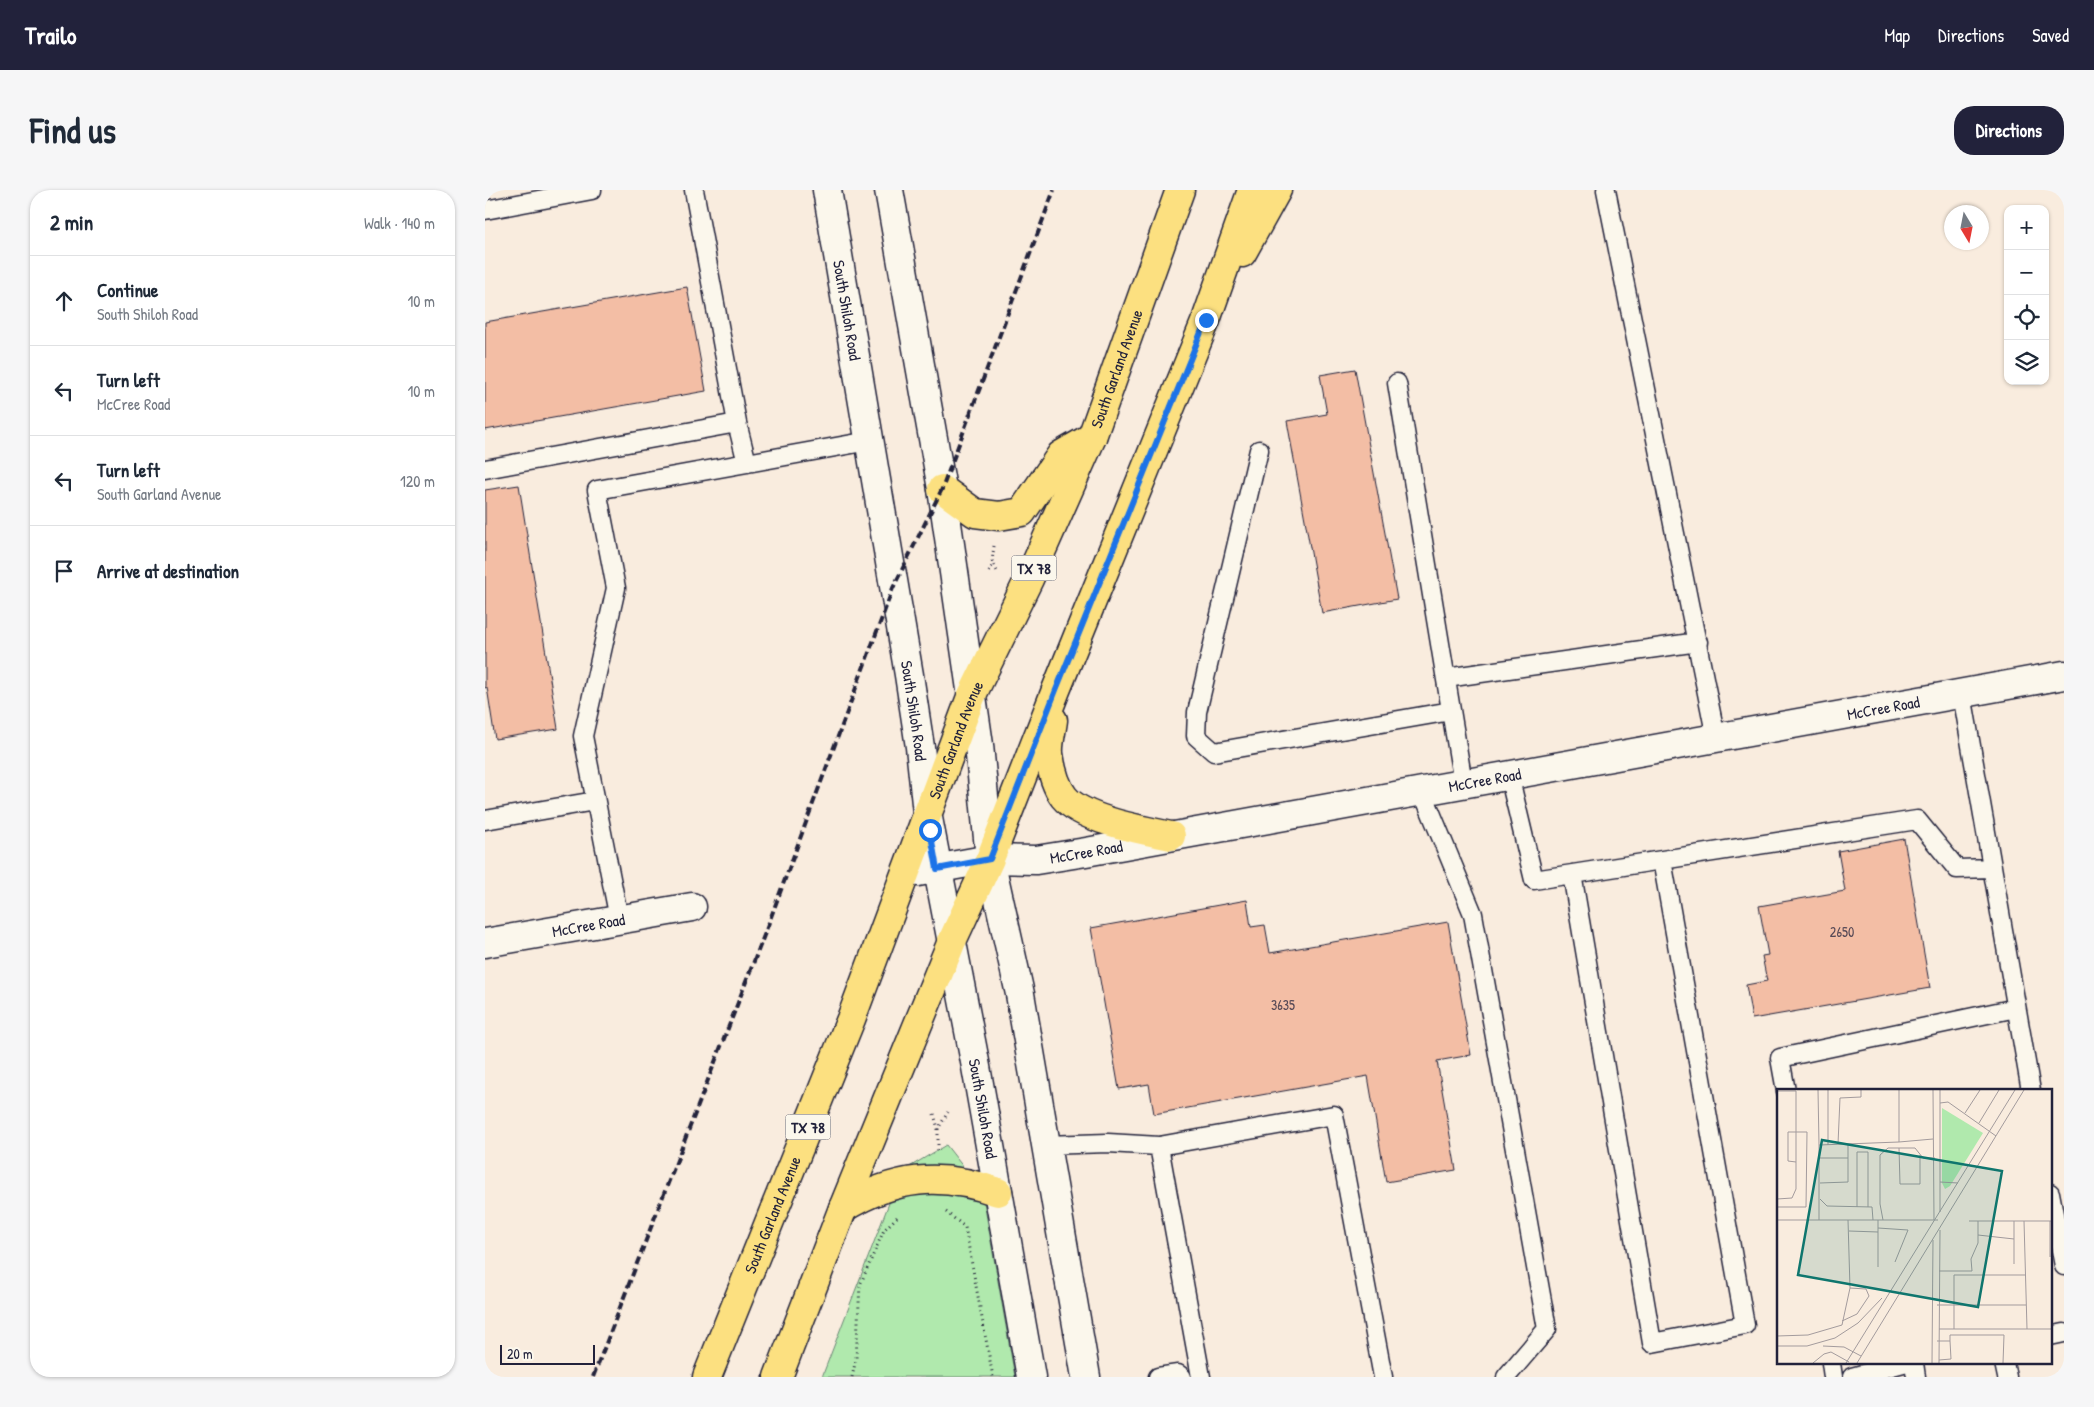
<!DOCTYPE html>
<html lang="en">
<head>
<meta charset="utf-8">
<style>
  body { margin:0; font-family:"Patrick Hand",sans-serif; background:#f6f6f7; color:#1f2937 }
  .controls { position:absolute; right:15px; top:15px; display:grid; overflow:hidden; border-radius:10px; box-shadow:0 1px 4px #0004 }
  .controls button { width:45px; height:45px; display:grid; place-items:center; padding:0; border:0; border-bottom:1px solid #e0e1e3; background:#fff; color:#1f2937; font:25px sans-serif }
  .compass { position:absolute; left:1459px; top:15px; width:45px; height:45px; border-radius:50%; background:#fff; box-shadow:0 1px 4px #0004; rotate:170deg }
  .scale { position:absolute; left:15px; bottom:12px; width:95px; box-sizing:border-box; padding-left:5px; border:2px solid #22223b; border-top:0; font-size:14px; line-height:18px; white-space:nowrap; color:#22223b; -webkit-text-stroke:4px #fbf7ec; paint-order:stroke }
  .stop { position:absolute; width:15px; height:15px; margin:-11px; border:4px solid #1a73e8; border-radius:50%; background:#fff }
  .stop.end { background:#1a73e8; border-color:#fff; box-shadow:0 1px 5px #0008 }
  .list { margin:0; padding:0; list-style:none }
  h2 { display:flex; justify-content:space-between; align-items:center; height:65px; margin:0; padding:0 20px; font-size:21px }
  h2 small { font-size:16px; font-weight:400; color:#747a83 }
  .list li { display:grid; grid-template-columns:32px 1fr auto; gap:15px; align-items:center; box-sizing:border-box; height:90px; padding:0 20px; border-top:1px solid #e0e1e3 }
  .list b { display:block; font-size:19px; white-space:nowrap }
  .list p { margin:0; font-size:16px; white-space:nowrap; color:#747a83 }
  .list em { font-size:16px; font-style:normal; color:#747a83 }
  .icon { flex:none; width:28px; height:28px; fill:none; stroke:currentColor; stroke-width:2; stroke-linecap:round; stroke-linejoin:round }
  .map { position:relative; flex:none; width:1579px; height:1187px; overflow:hidden; border-radius:20px }
  header { display:flex; align-items:center; gap:30px; box-sizing:border-box; height:70px; padding:0 25px; background:#22223b; color:#fff }
  header strong { font-size:24px }
  nav { display:flex; gap:28px; margin-inline-start:auto; font-size:18px }
  .intro { display:flex; align-items:center; justify-content:space-between; box-sizing:border-box; height:120px; padding:0 30px }
  h1 { margin:0; font-size:35px }
  .button { padding:12px 22px; border-radius:20px; background:#22223b; color:#fff; font-size:18px; font-weight:700 }
  main { display:flex; gap:30px; padding:0 30px }
  aside { flex:1; background:#fff; border-radius:20px; box-shadow:0 1px 4px #0004 }
  .map>svg:first-child { display:block }
  .green { fill:#b0e9ad; stroke:#698674 }
  .building { fill:#f3bea5; stroke:#22223b }
  .lines { fill:none; stroke-linecap:round; stroke-linejoin:round }
  .service-casing { stroke:#22223b; stroke-width:21 }
  .minor-casing { stroke:#22223b; stroke-width:31 }
  .secondary-casing { stroke:#22223b; stroke-width:31 }
  .primary-casing { stroke:#22223b; stroke-width:31 }
  .path { stroke:#22223b; stroke-width:3; stroke-dasharray:1 4; stroke-linecap:butt }
  .service { stroke:#fbf7ec; stroke-width:18 }
  .minor { stroke:#fbf7ec; stroke-width:28 }
  .secondary { stroke:#fbf7ec; stroke-width:28 }
  .primary { stroke:#fce080; stroke-width:28 }
  .rail { stroke:#22223b; stroke-width:4; stroke-dasharray:8 4; stroke-linecap:butt }
  .route { stroke:#1a73e8; stroke-width:6 }
  .labels { text-anchor:middle; dominant-baseline:central; stroke-width:4; stroke-linejoin:round; paint-order:stroke }
  .number-label { font-size:14px; fill:#564956 }
  .shield { fill:#fbf7ec; stroke:#636270; stroke-width:1 }
  .shield-label { font-size:15px; font-weight:bold; fill:#22223b }
  .street-label { font-size:16px; fill:#22223b; stroke:#fbf7ec }
  .inset-road { fill:none; stroke:#a39b9d; stroke-width:1 }
  .view { fill:#0f766e; fill-opacity:0.15; stroke:#0f766e; stroke-width:2.5 }
  .inset-edge { fill:none; stroke:#22223b; stroke-width:2.5 }
</style>
</head>
<body>
<header>
<strong>Trailo</strong>
<nav><a>Map</a><a>Directions</a><a>Saved</a></nav>
</header>
<div class="intro"><h1>Find us</h1><a class="button">Directions</a></div>
<main>
<aside>
<h2>2 min<small>Walk · 140 m</small></h2>
<ul class="list">
<li><svg class="icon" aria-label="ahead" viewBox="0 0 24 24"><path d="M12 20V5M6 11l6-6 6 6"/></svg><div><b>Continue</b><p>South Shiloh Road</p></div><em>10 m</em></li>
<li><svg class="icon" aria-label="left" viewBox="0 0 24 24"><path d="M17 20v-9H6M10 6l-5 5 5 5"/></svg><div><b>Turn left</b><p>McCree Road</p></div><em>10 m</em></li>
<li><svg class="icon" aria-label="left" viewBox="0 0 24 24"><path d="M17 20v-9H6M10 6l-5 5 5 5"/></svg><div><b>Turn left</b><p>South Garland Avenue</p></div><em>120 m</em></li>
<li><svg class="icon" aria-label="arrive" viewBox="0 0 24 24"><path d="M6 21V4h12l-3 4 3 4H6"/></svg><div><b>Arrive at destination</b></div></li>
</ul>
</aside>
<div class="map">
<svg width="1579" height="1187" viewBox="0 0 1579 1187">
  <rect width="100%" height="100%" fill="#f9ecde"/>
  <filter id="ink" filterUnits="userSpaceOnUse"><feTurbulence type="fractalNoise" baseFrequency=".02" numOctaves="2"/><feDisplacementMap in="SourceGraphic" scale="10" xChannelSelector="R" yChannelSelector="G"/><feConvolveMatrix kernelMatrix="1 2 1 2 8 2 1 2 1" color-interpolation-filters="sRGB"/></filter>
  <g filter="url(#ink)">
    <path class="green" d="M461,955L497,1001L530,1187H337L416,982Z"/>
    <path class="building" d="M202,97L221,201L0,240V132Z
      M870,179L912,409L837,423L802,231L842,224L835,185Z
      M34,295L73,539L10,549L2,497L0,498V300Z
      M1419,649L1445,798L1267,829L1261,795L1282,791L1277,766L1283,765L1274,716L1360,701L1353,661Z
      M762,710L766,737L780,735L785,763L963,732L986,865L952,871L971,980L901,992L883,886L669,924L664,894L634,899L606,738Z"/>
    <g class="lines">
      <g class="service-casing">
        <path id="service" d="M1121,0L1231,548
          M0,20L107,0
          M912,193L978,593
          M252,233L262,273
          M774,260L712,522L711,546L729,562L966,521
          M0,279L252,233L209,0
          M961,488L1213,452
          M1477,504L1546,901
          M1024,585L1049,690L1432,630L1472,679L1507,678
          M937,601L988,724L1062,1139L1021,1187
          M0,630L110,611
          M1087,684L1167,1153L1260,1135L1177,670
          M134,729L98,546L131,398L112,300L384,251
          M1301,901L1295,868L1531,818
          M560,955L623,953L674,956
          M1565,1003L1579,1076
          M1565,1146L1579,1143
          M1346,1173L1348,1187
          M1429,1173L1431,1187
          M1519,1173L1522,1187
          M673,1187L693,1184L697,1187
          M716,1187L674,956L849,925L898,1187
          M1367,1187L1418,1173"/>
      </g>
      <g class="minor-casing">
        <g id="minor">
          <path id="s1" d="M0,753L207,717"/>
        </g>
      </g>
      <g class="secondary-casing">
        <g id="secondary">
          <path id="s2" d="M342,0L424,485L435,557L442,623L491,877L546,1187"/>
          <path d="M404,0L457,299L494,555L505,669L535,804L601,1187"/>
          <path id="s3" d="M433,682L505,669L551,670L601,662L1579,485"/>
        </g>
      </g>
      <g class="primary-casing">
        <g id="primary">
          <path d="M757,63L792,0"/>
          <path d="M457,299L490,323L514,326L537,322L576,265L607,247"/>
          <path d="M568,530C567,540 563,553 564,564C566,578 570,595 579,607C598,630 657,640 686,646"/>
          <path d="M358,1018C410,986 456,982 513,1002"/>
          <path id="s4" d="M222,1187L366,829L486,507L544,389L607,247L695,0"/>
          <path d="M293,1187L358,1018L467,751L505,669L571,500L721,130L767,0"/>
        </g>
      </g>
      <path class="path" d="M509,356L507,371L512,381
        M504,382L508,374
        M449,924L453,939
        M453,960V939L463,922
        M461,1022L480,1037L508,1187
        M367,1187L371,1169L375,1095L399,1040L412,1027"/>
      <use href="#service" class="service"/>
      <use href="#minor" class="minor"/>
      <use href="#secondary" class="secondary"/>
      <use href="#primary" class="primary"/>
      <path class="rail" d="M108,1187L283,735L408,398L457,299L569,0"/>
    </g>
  </g>
  <g class="lines" filter="url(#ink)">
    <path class="route" d="M445,640L452,679L505,669L571,500L721,130"/>
  </g>
  <g class="labels">
    <g class="number-label">
      <text x="1357" y="741">2650</text>
      <text x="798" y="814">3635</text>
    </g>
    <g class="shield">
      <rect x="526.5" y="365.5" width="45" height="25" rx="4"/>
      <rect x="300.5" y="924.5" width="45" height="25" rx="4"/>
    </g>
    <g class="shield-label">
      <text x="549" y="378">TX 78</text>
      <text x="323" y="937">TX 78</text>
    </g>
    <g class="street-label">
      <text stroke="none"><textPath href="#s2" startOffset="122">South Shiloh Road</textPath></text>
      <text stroke="none"><textPath href="#s4" startOffset="1089">South Garland Avenue</textPath></text>
      <text stroke="none"><textPath href="#s3" startOffset="980">McCree Road</textPath></text>
      <text stroke="none"><textPath href="#s2" startOffset="528">South Shiloh Road</textPath></text>
      <text stroke="none"><textPath href="#s4" startOffset="684">South Garland Avenue</textPath></text>
      <text stroke="none"><textPath href="#s3" startOffset="575">McCree Road</textPath></text>
      <text stroke="none"><textPath href="#s3" startOffset="170">McCree Road</textPath></text>
      <text stroke="none"><textPath href="#s1" startOffset="105">McCree Road</textPath></text>
      <text stroke="none"><textPath href="#s2" startOffset="932">South Shiloh Road</textPath></text>
      <text stroke="none"><textPath href="#s4" startOffset="175">South Garland Avenue</textPath></text>
    </g>
  </g>
  <g transform="translate(1292 899)">
    <rect width="275" height="275" fill="#f9ecde"/>
    <path d="M165,19L206,44L173,97L168,100L165,94Z" fill="#b0e9ad"/>
    <path class="inset-road" d="M41,1L42,56M122,1V53L156,50M156,1L157,131M163,1V123M0,2H19V100L15,109L0,110M163,14L171,13L219,47M188,24L203,1M202,34L222,1M61,55L63,9L84,8V1M51,56V1M122,59L123,95H143V66M42,69H71M163,93L181,94M43,94L71,93V55M43,110L50,117L95,118L96,131M0,118H29L30,43H11V72L19,73M80,118V63H91V118M0,131H161M42,131V56L122,53M106,131L103,115V66L111,59H138L146,69H158M192,132H275M101,139L131,141L118,173M72,142L101,143M201,146L237,150M273,168V132M237,175V132M101,178V131M162,182H195L194,170L201,154V132M248,186H177V216H249M160,216H177V240H162M65,232L80,225L92,207L89,200L73,199M177,240H250L247,132M250,240H275M0,247L31,246L65,236L73,199L71,131M160,252H173L174,270L162,271M173,252V246H227L226,274M0,257H30L58,249L81,234L105,209M46,257L67,258L84,267M36,274L47,265L54,263L72,273M69,274L238,1M80,274L247,1M155,274L156,151M162,274L163,141"/>
    <path class="view" d="M45,51L225,82L201,218L21,186Z"/>
    <rect width="275" height="275" class="inset-edge"/>
  </g>
</svg>
<div class="controls">
<button>+</button>
<button>−</button>
<button><svg class="icon" aria-label="locate" viewBox="0 0 24 24"><circle cx="12" cy="12" r="6"/><path d="M12 2v4M12 18v4M2 12h4M18 12h4"/></svg></button>
<button><svg class="icon" aria-label="layers" viewBox="0 0 24 24"><path d="M12 4l9 5-9 5-9-5zM3 14l9 5 9-5"/></svg></button>
</div>
<svg class="compass" viewBox="-18 -18 36 36"><path d="M0-13l5 13h-10z" fill="#e53935"/><path d="M0 13l5-13h-10z" fill="#747a83"/></svg>
<div class="scale">20 m</div>
<div class="stop" style="left:445px;top:640px"></div>
<div class="stop end" style="left:721px;top:130px"></div>
</div>
</main>
</body>
</html>
